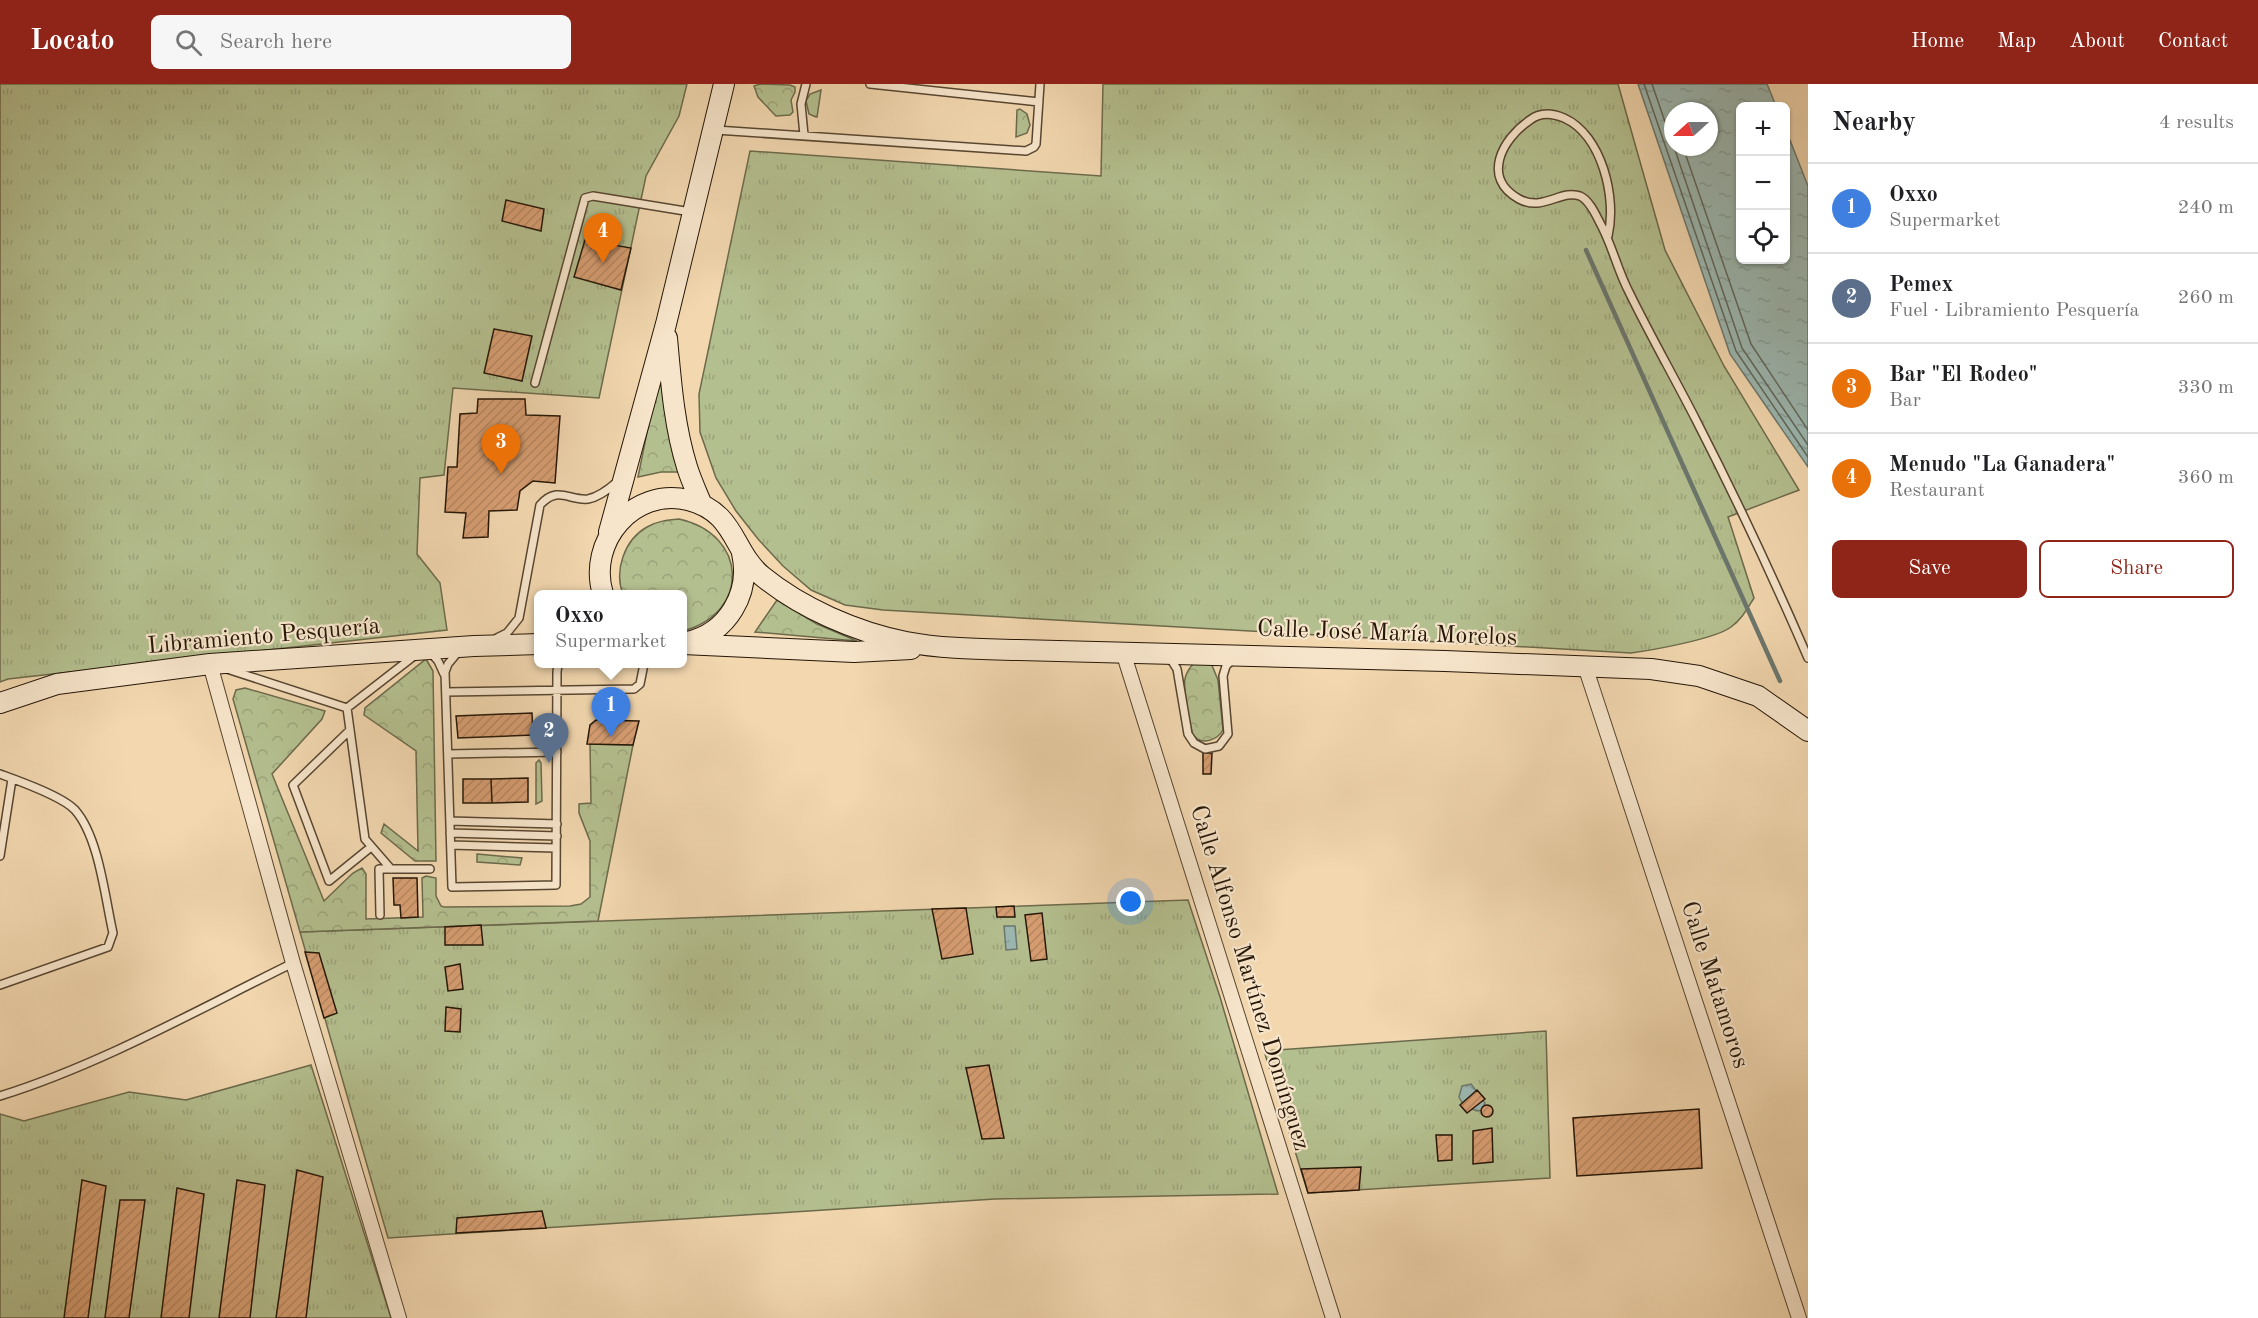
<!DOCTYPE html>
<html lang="en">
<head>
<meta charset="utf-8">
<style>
  body { margin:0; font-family:"Old Standard TT",serif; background:#f6f6f6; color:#202124 }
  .controls { position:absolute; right:18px; top:18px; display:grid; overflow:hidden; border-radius:9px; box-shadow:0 2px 4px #0004 }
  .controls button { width:54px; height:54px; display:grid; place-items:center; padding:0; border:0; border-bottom:2px solid #e0e0e0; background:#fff; color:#202124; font:30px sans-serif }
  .compass { position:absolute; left:1664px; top:18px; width:54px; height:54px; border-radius:50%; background:#fff; box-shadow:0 2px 4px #0004; rotate:249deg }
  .you { position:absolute; left:1131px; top:818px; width:21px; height:21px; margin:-15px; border:4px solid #fff; border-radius:50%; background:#1a73e8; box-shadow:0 0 0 9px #1a73e833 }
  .badge { display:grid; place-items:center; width:39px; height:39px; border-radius:50%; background:#8f2418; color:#fff; font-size:20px; font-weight:700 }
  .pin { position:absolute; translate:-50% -50px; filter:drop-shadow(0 2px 3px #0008) }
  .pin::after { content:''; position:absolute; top:32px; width:21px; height:18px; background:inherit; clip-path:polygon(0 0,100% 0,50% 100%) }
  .popup { position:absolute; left:534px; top:506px; width:153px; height:78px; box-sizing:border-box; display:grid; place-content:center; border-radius:9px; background:#fff; filter:drop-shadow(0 2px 4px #0005); font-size:20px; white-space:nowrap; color:#757577 }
  .popup b { font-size:22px; color:#202124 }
  .popup::after { content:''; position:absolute; left:50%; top:100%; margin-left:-12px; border:12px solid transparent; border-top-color:#fff }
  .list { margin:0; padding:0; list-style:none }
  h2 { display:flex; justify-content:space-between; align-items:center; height:78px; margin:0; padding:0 24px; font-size:26px }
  h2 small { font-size:20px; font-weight:400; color:#757577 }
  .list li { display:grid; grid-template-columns:39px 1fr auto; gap:18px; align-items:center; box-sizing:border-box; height:90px; padding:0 24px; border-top:2px solid #e0e0e0 }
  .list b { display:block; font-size:22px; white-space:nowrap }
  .list p { margin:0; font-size:20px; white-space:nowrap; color:#757577 }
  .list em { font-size:20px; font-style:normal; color:#757577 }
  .actions { display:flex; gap:12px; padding:18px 24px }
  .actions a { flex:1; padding:14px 0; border:2px solid #8f2418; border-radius:9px; text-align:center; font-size:21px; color:#8f2418 }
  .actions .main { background:#8f2418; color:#fff }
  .icon { flex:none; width:33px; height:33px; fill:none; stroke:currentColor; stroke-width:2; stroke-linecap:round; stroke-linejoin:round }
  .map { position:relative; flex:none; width:1808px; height:1234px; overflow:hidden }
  header { display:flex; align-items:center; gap:36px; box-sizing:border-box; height:84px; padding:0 30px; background:#8f2418; color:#fff }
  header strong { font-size:28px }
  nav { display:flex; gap:33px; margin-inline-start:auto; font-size:21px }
  .search { width:420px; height:54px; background:#f6f6f6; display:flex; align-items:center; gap:15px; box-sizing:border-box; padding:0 21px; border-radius:9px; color:#757577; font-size:22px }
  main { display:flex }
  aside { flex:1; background:#fff }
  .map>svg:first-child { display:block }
  .grass { fill:url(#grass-tufts); stroke:#6c6a4b; stroke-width:1.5 }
  .park { fill:url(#park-crowns); stroke:#6c6a4b; stroke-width:1.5 }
  .water { fill:url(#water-ripples); stroke:#6c776e; stroke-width:1.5; fill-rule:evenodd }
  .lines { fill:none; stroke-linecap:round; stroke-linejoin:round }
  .shore { stroke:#60675c; stroke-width:1.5 }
  .stream { stroke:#6c776e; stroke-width:4.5 }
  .building { fill:url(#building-hatch); stroke:#251607; stroke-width:1.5 }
  .service-casing { stroke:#584631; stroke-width:10 }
  .minor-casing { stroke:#584631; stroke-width:16 }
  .secondary-casing { stroke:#251607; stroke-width:22 }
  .service { stroke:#f7e5cb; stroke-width:7 }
  .minor { stroke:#f7e5cb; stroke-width:14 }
  .secondary { stroke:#f7e5cb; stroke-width:20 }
  .labels { text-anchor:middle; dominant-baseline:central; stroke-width:4.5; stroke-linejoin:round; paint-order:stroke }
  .street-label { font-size:24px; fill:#251607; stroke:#f7e5cb }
</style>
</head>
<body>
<header>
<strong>Locato</strong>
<div class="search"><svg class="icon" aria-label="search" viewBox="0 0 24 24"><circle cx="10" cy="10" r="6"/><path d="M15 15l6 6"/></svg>Search here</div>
<nav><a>Home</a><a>Map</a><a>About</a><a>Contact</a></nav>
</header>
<main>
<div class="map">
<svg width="1808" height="1234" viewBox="0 0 1808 1234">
  <defs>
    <pattern id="grass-tufts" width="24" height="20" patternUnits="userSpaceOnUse" patternTransform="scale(1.5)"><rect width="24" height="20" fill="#b4bf8f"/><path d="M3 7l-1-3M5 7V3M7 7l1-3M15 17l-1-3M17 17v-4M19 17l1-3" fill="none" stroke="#9ba37a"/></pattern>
    <pattern id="park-crowns" width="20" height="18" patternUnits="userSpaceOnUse" patternTransform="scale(1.5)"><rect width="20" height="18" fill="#b4bf8f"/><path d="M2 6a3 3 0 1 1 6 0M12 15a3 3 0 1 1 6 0" fill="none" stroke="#9ba37a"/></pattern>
    <pattern id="water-ripples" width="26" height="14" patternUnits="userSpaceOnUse" patternTransform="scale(1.5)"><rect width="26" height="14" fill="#9cb8b2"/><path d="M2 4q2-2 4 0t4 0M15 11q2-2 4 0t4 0" fill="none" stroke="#869d98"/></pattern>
    <pattern id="building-hatch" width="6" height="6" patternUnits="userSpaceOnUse" patternTransform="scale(1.5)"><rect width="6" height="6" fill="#d79e72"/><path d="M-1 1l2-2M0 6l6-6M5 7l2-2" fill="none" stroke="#b88761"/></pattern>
  </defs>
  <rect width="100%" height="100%" fill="#f2d7af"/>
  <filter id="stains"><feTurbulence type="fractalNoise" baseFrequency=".00333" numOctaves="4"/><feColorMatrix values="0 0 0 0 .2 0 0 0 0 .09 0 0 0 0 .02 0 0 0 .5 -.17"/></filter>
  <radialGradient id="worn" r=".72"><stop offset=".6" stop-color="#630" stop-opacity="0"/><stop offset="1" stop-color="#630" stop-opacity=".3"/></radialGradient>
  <path class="grass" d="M0,0H687L679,32L646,92L599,314L453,304L444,391L420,394L417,470L440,499L447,546L8,595L0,598Z
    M1103,0H1618L1665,166L1724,282L1799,406L1728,433L1754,514C1747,525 1742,535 1731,543C1715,555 1653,566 1631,569L883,526L845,521L811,506L783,482L758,455L736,427L716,394L700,348L699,310L750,67L1101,92Z
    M1188,816L1220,913L1278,1110L995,1115L388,1154L300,848Z
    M1546,947L1550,1094L1308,1109L1264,967Z
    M311,981L391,1234H0V1030L24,1037L129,1008L186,1016Z"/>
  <path class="park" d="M760,0L790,1L795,3V8L791,16L793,28L790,31L776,32L773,29L758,13L754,2Z
    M821,6L817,33H816L809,30L806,17L810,10Z
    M1020,25L1027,30L1030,41L1027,49L1016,53L1017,26Z
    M659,289L679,388H661L638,393Z
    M679,435C748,450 751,529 683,547V510H623C614,487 624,456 647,443C657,437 668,436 679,435Z
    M777,516L817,540L857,557L755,548Z
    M426,575L433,587L436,777H415L381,749L384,740L418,767L416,667L364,631L365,624Z
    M1194,579H1211L1218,596L1223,646C1218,655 1203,662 1194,652C1190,647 1183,602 1185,595C1186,589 1190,583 1194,579Z
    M245,604L325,627L322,635L272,690L324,817L353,789L362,784L366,790V835L423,833L422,794L426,792L436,794V812L441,822L444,823L570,822L581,820L590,813V757L579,729V720L591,719L590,660L633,661L598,837L300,848L233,615L236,606Z
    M539,676L541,679L542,717L536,720V679Z
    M477,770L522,774L520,781L477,778Z"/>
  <path class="water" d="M1638,0H1767L1776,22H1740V176H1786V46L1808,102V383L1730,270ZM1673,27H1709V63H1673Z
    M1004,842H1015L1017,865L1006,866Z
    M1471,1000L1485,1019L1482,1026L1477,1027L1464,1022L1459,1013L1462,1002Z"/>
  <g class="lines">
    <path class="shore" d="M1644,0L1736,267L1808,373
      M1652,0L1673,61
      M1674,63L1742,264L1808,361
      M1683,63L1751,260L1808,346"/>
    <path class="stream" d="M1586,166L1780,597"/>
  </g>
  <path class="building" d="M506,116L544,125L541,147L502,137Z
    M585,156L631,164L621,206L574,193Z
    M494,245L532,252L522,297L484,289Z
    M478,315H525L526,331L560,332L555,399L533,397L520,407L517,426L489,427L488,453L463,454L466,429L445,428L448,383H457L460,330L477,329Z
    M532,629L533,651L458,654L456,632Z
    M596,636L639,637L633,661L587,660L590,641Z
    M1203,669H1212L1211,690H1203Z
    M528,694V718L492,719L491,695Z
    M463,695H491L492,719H463Z
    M393,794H417L418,833L401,834L400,821H394Z
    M1014,822L1015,833H997L996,823Z
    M966,824L973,870L942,875L932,825Z
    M1042,829L1047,875L1031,877L1025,831Z
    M481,841L483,861H445V843Z
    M305,868L319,869L337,929L324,934Z
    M460,880L463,905L448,907L445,883Z
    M446,923L461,925L460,948L445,947Z
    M989,981L1004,1054L982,1055L966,984Z
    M1477,1006L1485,1015L1467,1029L1460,1021Z
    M1481 1027a6 6 0 1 1 12 0a6 6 0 1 1-12 0Z
    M1699,1025L1702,1084L1577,1092L1573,1034Z
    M1492,1044L1493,1078L1473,1080V1047Z
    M1436,1051H1452V1076L1438,1077Z
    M1361,1083L1359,1106L1308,1109L1301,1085Z
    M297,1086L323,1093L306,1234H276Z
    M82,1096L106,1102L88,1234H64Z
    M237,1096L265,1101L250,1234H219Z
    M177,1104L204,1110L189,1234H161Z
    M120,1116H145L129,1234H105Z
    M542,1127L546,1144L456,1149L457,1134Z"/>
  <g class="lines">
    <g class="service-casing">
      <path id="service" d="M870,0L1039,18
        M716,46L1026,67L1034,63L1036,60L1040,0
        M804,51L801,20L806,0
        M1608,152C1617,114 1602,51 1564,34C1552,29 1540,28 1530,36C1502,55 1481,94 1519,115C1543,128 1561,105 1580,112C1589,116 1595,129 1599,137C1612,160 1617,185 1629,208C1650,251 1674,293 1696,336C1736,414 1773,493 1808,574
        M535,299L585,114L593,112L691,128
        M497,554L507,549L519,534L540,421C558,401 569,417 588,415C599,413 609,405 617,398
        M458,568L448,580L445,588L452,803L556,801L557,588L558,580
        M431,569L438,577L444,590
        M1170,574L1177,585L1188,650L1194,659L1205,665L1219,662L1228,650L1223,592L1226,582L1233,575
        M227,585L347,624
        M446,608L634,605L640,600L644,580
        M347,624L365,755L391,785
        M347,624L414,572
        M350,646L293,701L329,797L371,763
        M448,670L557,668
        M0,690C19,697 62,712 75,726C99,753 105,814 113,849L108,863L0,901
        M450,737L557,740
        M450,749L557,752
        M451,761L556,764
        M0,772L12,695
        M380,831L379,785H430
        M0,1012C102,980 197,926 293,879"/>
    </g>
    <g class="minor-casing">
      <path id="minor" d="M1123,568L1333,1234
        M210,580L293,879L399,1234
        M1585,582L1799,1234"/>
    </g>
    <g class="secondary-casing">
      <path id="secondary" d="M667,254C671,298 674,341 687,383C691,396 697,409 702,421
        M609,448L666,240L724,0
        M603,510C587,458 633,403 688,416C736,428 732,467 762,492C801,524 856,548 906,558C943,565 981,565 1019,566L1445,577L1651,585L1699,592L1758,612L1808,647
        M687,558C728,549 751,509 742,469
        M683,560L854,568L911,565
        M0,619L57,600L210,580L474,562L539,560"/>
    </g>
    <use href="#service" class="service"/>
    <use href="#minor" class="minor"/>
    <use href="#secondary" class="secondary"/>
  </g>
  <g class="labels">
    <g class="street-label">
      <text transform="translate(1387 550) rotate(2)">Calle José María Morelos</text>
      <text transform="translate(264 553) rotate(-5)">Libramiento Pesquería</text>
      <text transform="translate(1249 894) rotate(73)">Calle Alfonso Martínez Domínguez</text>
      <text transform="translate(1714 901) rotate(72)">Calle Matamoros</text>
    </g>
  </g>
  <rect width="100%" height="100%" filter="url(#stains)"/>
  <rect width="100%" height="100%" fill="url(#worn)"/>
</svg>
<div class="controls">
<button>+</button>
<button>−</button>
<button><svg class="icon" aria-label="locate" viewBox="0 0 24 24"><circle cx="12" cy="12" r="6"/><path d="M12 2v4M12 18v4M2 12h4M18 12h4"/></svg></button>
</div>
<svg class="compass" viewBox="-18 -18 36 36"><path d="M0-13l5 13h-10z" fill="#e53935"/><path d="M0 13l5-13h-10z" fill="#757577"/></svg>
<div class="you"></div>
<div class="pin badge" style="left:611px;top:653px;background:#3f7fe0">1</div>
<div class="popup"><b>Oxxo</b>Supermarket</div>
<div class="pin badge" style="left:549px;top:679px;background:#5c6f8a">2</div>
<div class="pin badge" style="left:501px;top:390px;background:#e8710a">3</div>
<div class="pin badge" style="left:603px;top:179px;background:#e8710a">4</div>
</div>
<aside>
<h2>Nearby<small>4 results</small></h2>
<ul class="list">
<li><span class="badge" style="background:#3f7fe0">1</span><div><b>Oxxo</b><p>Supermarket</p></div><em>240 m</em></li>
<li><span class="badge" style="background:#5c6f8a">2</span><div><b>Pemex</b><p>Fuel · Libramiento Pesquería</p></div><em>260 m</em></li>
<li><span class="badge" style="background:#e8710a">3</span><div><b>Bar &quot;El Rodeo&quot;</b><p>Bar</p></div><em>330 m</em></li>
<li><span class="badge" style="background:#e8710a">4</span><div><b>Menudo &quot;La Ganadera&quot;</b><p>Restaurant</p></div><em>360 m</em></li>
</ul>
<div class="actions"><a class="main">Save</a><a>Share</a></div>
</aside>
</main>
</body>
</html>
